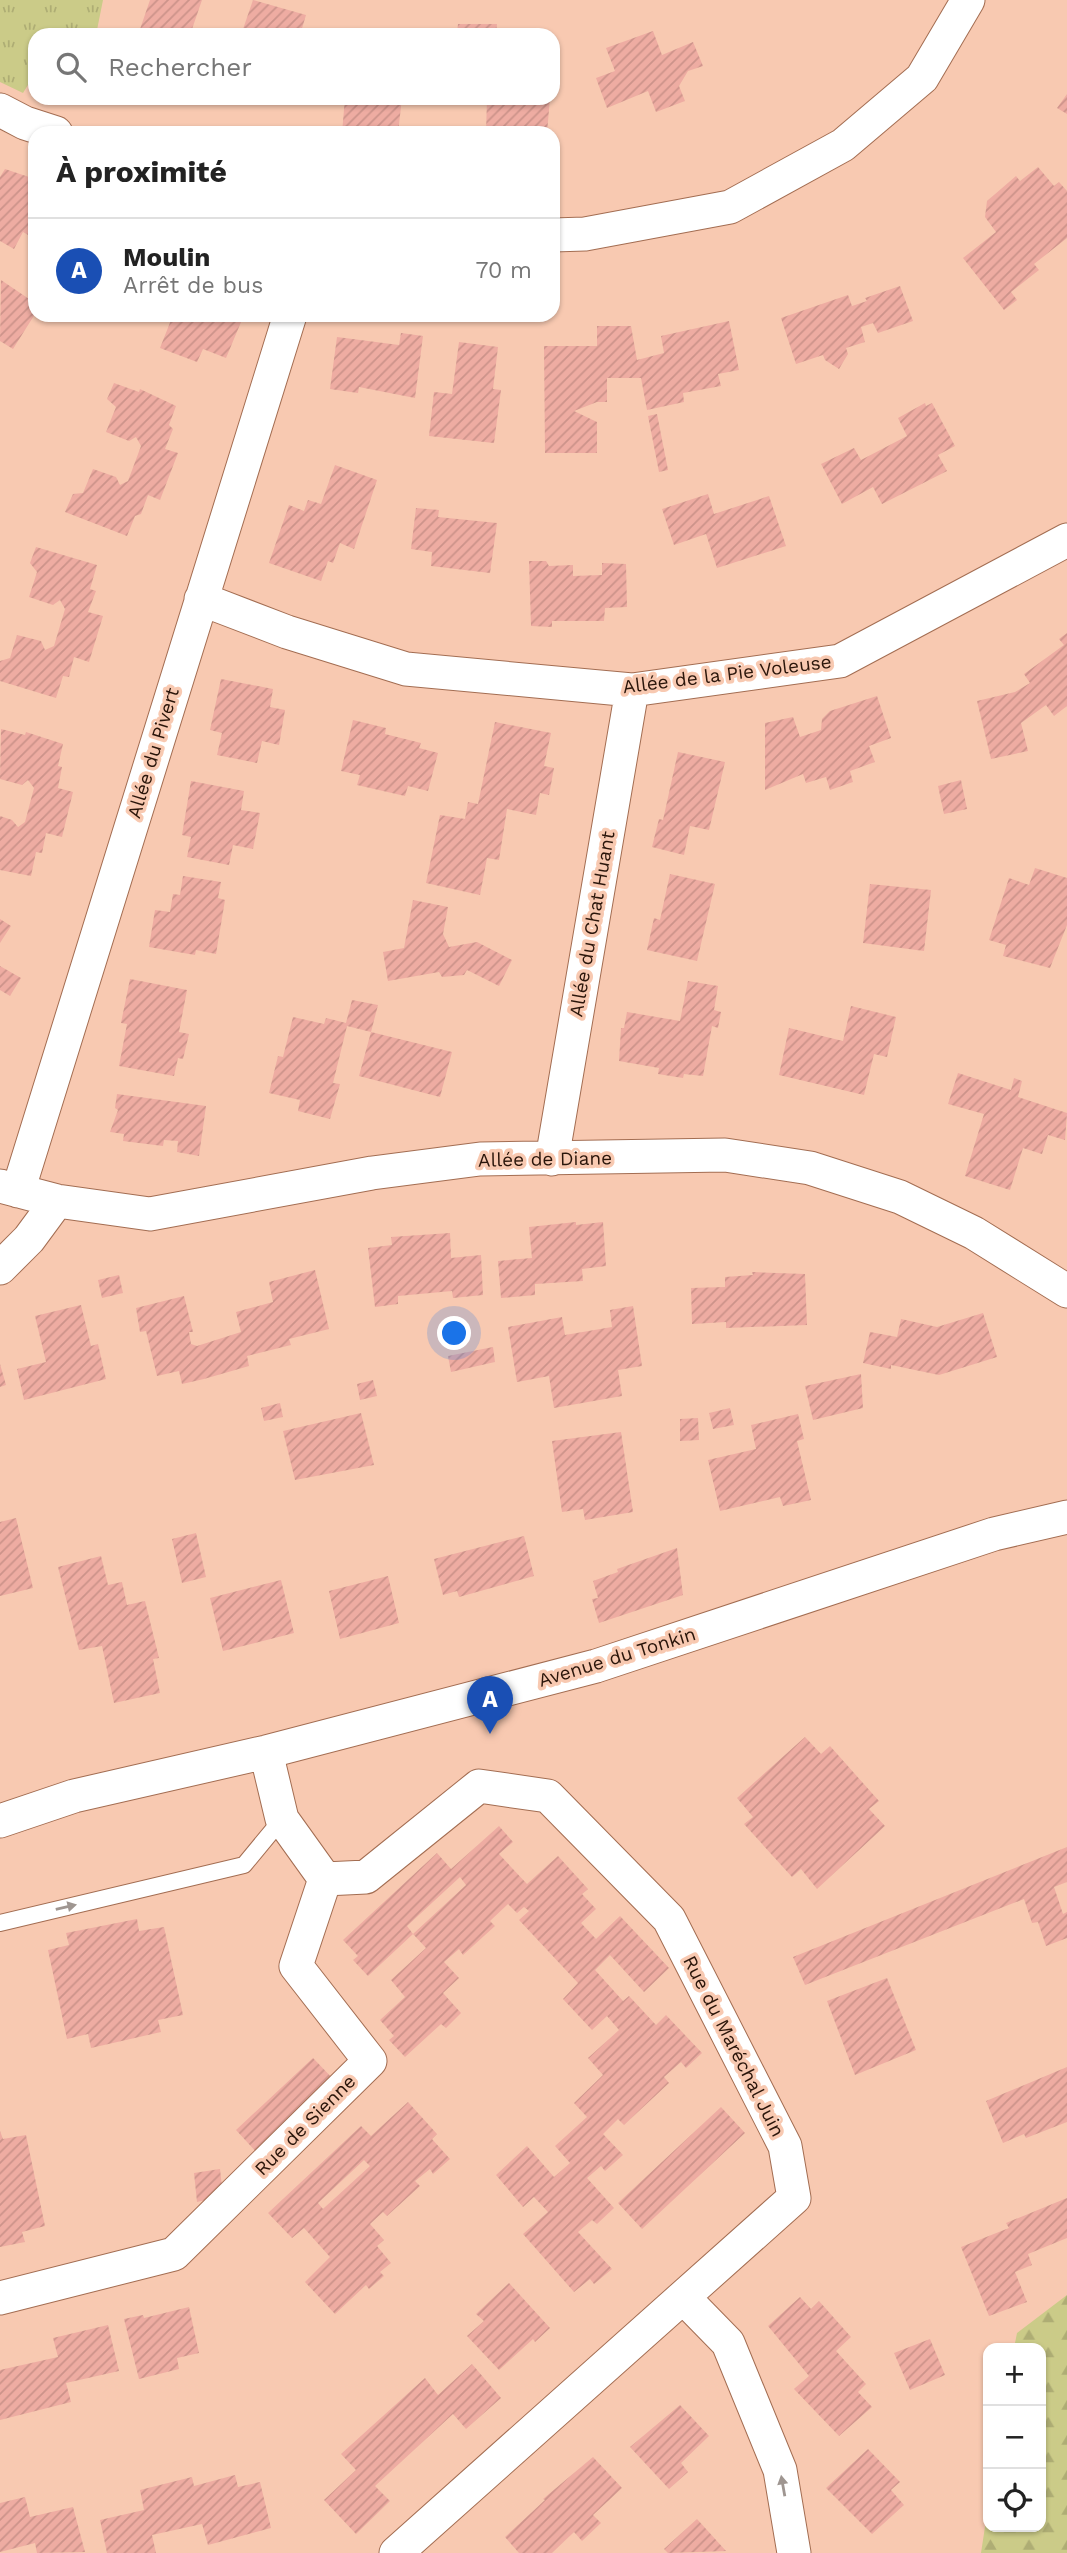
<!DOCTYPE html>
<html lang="fr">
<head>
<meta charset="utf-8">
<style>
  body { margin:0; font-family:"Work Sans",sans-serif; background:#f2f2f2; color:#222 }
  .controls { position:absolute; right:21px; bottom:21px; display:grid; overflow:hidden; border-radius:14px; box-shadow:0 2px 5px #0004 }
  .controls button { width:63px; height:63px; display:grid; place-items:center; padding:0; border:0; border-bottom:2px solid #e0e0e0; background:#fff; color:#222; font:35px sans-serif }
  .you { position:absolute; left:455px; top:1334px; width:24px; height:24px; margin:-18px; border:5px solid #fff; border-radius:50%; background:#1a73e8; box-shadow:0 0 0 10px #1a73e833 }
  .badge { display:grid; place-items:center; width:46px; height:46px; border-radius:50%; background:#2d6880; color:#fff; font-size:23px; font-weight:700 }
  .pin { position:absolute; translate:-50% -58px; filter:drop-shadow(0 2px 4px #0008) }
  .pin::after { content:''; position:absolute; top:37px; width:24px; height:21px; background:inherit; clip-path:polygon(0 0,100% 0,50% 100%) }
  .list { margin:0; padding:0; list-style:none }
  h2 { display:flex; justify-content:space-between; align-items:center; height:91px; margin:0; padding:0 28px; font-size:30px }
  h2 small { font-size:23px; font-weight:400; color:#767676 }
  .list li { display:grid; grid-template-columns:46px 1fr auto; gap:21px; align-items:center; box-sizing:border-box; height:105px; padding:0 28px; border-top:2px solid #e0e0e0 }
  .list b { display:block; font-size:26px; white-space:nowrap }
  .list p { margin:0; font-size:23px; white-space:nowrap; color:#767676 }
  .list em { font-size:23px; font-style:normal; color:#767676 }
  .icon { flex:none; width:38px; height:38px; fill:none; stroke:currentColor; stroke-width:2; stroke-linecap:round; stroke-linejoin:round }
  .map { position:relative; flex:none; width:1067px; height:2553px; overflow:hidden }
  .search { position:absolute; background:#fff; box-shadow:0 2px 5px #0004; left:28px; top:28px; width:532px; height:77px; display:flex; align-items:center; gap:18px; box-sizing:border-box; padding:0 24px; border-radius:21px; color:#767676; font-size:26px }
  .panel { position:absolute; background:#fff; box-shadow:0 2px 5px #0004; left:28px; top:126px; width:532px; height:196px; border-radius:21px }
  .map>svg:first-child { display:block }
  .grass { fill:url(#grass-tufts) }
  .forest { fill:url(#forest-firs) }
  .building { fill:url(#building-hatch); fill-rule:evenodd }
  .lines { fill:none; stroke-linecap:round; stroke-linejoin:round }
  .service-casing { stroke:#a36d52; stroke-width:18 }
  .minor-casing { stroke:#a36d52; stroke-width:35 }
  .service { stroke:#fff; stroke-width:16 }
  .minor { stroke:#fff; stroke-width:33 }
  .oneway { fill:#9f9691 }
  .labels { text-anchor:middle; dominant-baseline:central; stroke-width:7; stroke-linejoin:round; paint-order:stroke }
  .street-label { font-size:19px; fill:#2a150a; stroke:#f8c9b1 }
</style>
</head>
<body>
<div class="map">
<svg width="1067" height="2553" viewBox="0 0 1067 2553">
  <defs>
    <pattern id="grass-tufts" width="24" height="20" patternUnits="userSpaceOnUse" patternTransform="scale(1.75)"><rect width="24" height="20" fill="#cbcb88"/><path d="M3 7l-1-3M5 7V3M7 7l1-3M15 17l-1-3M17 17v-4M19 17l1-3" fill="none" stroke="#aead74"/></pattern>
    <pattern id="forest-firs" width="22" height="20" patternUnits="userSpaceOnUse" patternTransform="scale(1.75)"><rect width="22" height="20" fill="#cbcb88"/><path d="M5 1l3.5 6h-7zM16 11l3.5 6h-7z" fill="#aead74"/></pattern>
    <pattern id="building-hatch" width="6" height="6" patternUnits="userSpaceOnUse" patternTransform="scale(1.75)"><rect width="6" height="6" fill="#eeaca2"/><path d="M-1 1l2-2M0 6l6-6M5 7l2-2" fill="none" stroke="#cc938a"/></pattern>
  </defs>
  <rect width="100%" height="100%" fill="#f8c9b1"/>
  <path class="grass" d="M0,0H103L96,35H35V81L31,80L23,93L0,82Z"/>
  <path class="forest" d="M1067,2295V2553H981L988,2507V2527H1041V2348H1014L1017,2333Z"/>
  <path class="building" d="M150,0H202L190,35H138Z
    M253,0L306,15L300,35H241Z
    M458,24H497L496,35H457Z
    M653,31L662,55L693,42L703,66L688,71L679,86L685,101L656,112L648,91L607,108L596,78L615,71L606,48Z
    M1067,94V114L1057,108Z
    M345,98H402L398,133H342Z
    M487,98H550L547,133H486Z
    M1038,167L1054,186L1059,182L1067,191V238L1034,264L1039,270L1011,292L1017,300L1004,310L963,258L996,232L985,217L987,201L1016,176L1020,181Z
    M5,169L35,179V239L23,232L14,249L0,241V177Z
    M1,280L35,303V314L13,349L0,341Z
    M900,286L913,321L878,333L873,323L861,327L865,342L846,348L848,354L839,369L825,360L823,355L796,364L781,318L848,295L852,306L867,301L865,298Z
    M173,315H244L226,358L203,349L197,362L160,348Z
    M729,321L739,370L718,374L721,386L683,393L684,402L647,410L641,378H607V402H597L574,411L597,422V453H545L544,346H597V326H631L637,360L664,353L661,336Z
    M401,333L423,336L415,398L359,387L358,393L330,389L337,337L399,345Z
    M459,342L498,347L493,389L501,390L494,443L429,436L434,392L452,394Z
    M114,383L139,392L140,389L176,406L169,425L173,429L165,449L178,453L160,500L148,495L141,514L135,516L127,536L65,512L73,494L83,493L93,469L116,477L120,485L128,481L141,446L136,437L129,441L106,432L116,407L107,399Z
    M925,403L926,406L932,403L955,446L938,455L947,471L882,504L873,487L842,504L821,464L854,448L861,460L907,436L898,418Z
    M657,414L668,470L659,472L648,416Z
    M335,465L377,480L354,549L340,543L333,563L328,561L321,581L269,563L289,505L304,511L308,500L321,504Z
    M708,494L714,514L769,496L786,546L717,568L706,534L674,545L662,509Z
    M416,508L439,510L438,517L497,523L490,573L431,566L432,552L411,549Z
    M36,547L97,565L90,589L96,591L88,612L103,616L89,662L74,657L69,677L63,676L56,698L0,681V661L10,658L17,635L41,641L45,650L54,646L65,609L60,600L53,605L29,597L37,572L30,563Z
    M529,561H546L549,566L573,565V576L602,575V563L626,564L627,607L605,608L604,621H552V627L531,626Z
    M1067,633V706L1054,716L1046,705L1021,723L1028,751L991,759L977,701L1015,692L1030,683L1024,674L1064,645L1059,639Z
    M221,679L273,689L270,707L285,710L279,745L262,741L257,763L217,755L222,733L210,730Z
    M877,696L891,738L869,746L875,762L850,771L853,782L830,790L826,777L806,783L803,774L765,790V723L793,717L800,737L821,730L822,719L830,711Z
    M353,720L386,728L385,734L421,743L419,748L438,753L428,791L408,786L405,796L383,791L357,785L360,775L341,771Z
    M495,722L551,733L544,766L554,768L549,795L540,793L536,815L507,809L499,860L487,858L480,895L426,883L440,815L465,819L468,802L478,804Z
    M1,729L25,735L26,732L63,744L58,766L62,767L58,788L73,792L62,837L46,833L42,853L36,852L31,876L0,870V816L12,820L18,827L25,822L34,788L28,780L22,785L0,779Z
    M678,752L725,762L709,830L690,826L684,855L652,847L659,819L663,820Z
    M961,780L967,809L944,814L938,786Z
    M191,781L244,791L241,810L260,813L253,849L233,845L229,865L187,857L191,837L182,835Z
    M1035,868L1067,878V925L1050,968L1003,956L1006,945L989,940L1009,878L1029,885Z
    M670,874L715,884L697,961L647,950L654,918L660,920Z
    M183,876L221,882L218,898L225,900L216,954L196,950L195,955L149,947L155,910L170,912L173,894L180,895Z
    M870,884L931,890L924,951L863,943Z
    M413,900L448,907L443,934L449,947L477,942L512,960L499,986L467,970L464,975L442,977L439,972L388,981L383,952L404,948Z
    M0,919L11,926L0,943Z
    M0,966L21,978L10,996L0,990Z
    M130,979L187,990L179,1032L189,1034L183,1059L178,1058L174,1076L119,1066L127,1024L121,1023Z
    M688,981L718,986L714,1010L721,1012L718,1028L712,1026L703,1076L684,1074L683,1078L658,1074L659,1068L619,1061L621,1028H624L627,1012L680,1021Z
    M352,1000L378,1005L371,1032L452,1052L440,1097L359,1076L371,1032L347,1026L333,1083L340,1084L330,1119L298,1111L300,1100L269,1093L278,1056L283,1057L293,1017L324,1024L326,1018L346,1023Z
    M851,1006L896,1017L887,1057L874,1054L864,1095L779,1075L789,1028L843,1041Z
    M958,1073L1011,1090L1014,1078L1022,1081L1018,1097L1067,1113L1065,1140L1048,1135L1042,1154L1023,1148L1010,1190L965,1176L984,1114L948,1104Z
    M117,1094L206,1106L199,1156L177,1152L178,1141L164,1140L163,1146L123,1141L124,1134L110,1132L118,1110L115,1108Z
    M576,1222V1225L603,1222L606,1266L582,1269L583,1281L535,1284V1295L501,1298L498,1261L532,1258L529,1227Z
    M450,1233L451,1258L481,1255L483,1295L453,1298L452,1291L398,1296V1304L375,1307L368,1248L392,1245L391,1237Z
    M315,1270L329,1329L289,1339L291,1345L247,1356L249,1366L204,1379L182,1384L179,1371L157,1376L146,1331L140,1332L136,1308L184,1296L193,1332H189L191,1344L197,1346L241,1332L236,1312L273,1302L269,1282Z
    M752,1272L805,1274L807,1325L726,1328V1322L692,1324L691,1288L725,1287V1277L753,1275Z
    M119,1275L123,1293L102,1298L98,1280Z
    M81,1305L91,1346L98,1344L106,1379L24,1400L17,1369L46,1362L35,1316Z
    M633,1306L642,1366L618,1370L622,1396L554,1408L549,1376L517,1382L508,1327L562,1317L565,1335L612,1327L610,1310Z
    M983,1313L997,1357L939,1375L891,1365V1369L863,1363L870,1332L897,1337L901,1319L937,1327Z
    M493,1347L495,1362L451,1372L448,1356Z
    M0,1364L6,1385L0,1387Z
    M861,1374L863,1408L813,1420L805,1386Z
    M373,1380L377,1396L360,1400L357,1384Z
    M280,1403L283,1417L264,1421L261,1408Z
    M730,1408L734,1425L713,1429L709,1413Z
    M361,1413L374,1465L295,1480L283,1431Z
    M798,1414L804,1439L797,1441L811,1500L783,1506L780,1497L720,1511L708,1460L756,1449L751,1425Z
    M698,1418L699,1440L680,1441V1419Z
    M621,1432L633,1512L585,1520L583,1509L562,1512L552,1441Z
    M16,1518L33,1588L0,1596V1522Z
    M196,1533L206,1577L182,1583L172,1539Z
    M524,1536L534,1576L459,1597L457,1591L443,1595L434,1559Z
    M677,1548L683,1595L599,1623L592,1599L598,1598L593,1581L618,1572L617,1569Z
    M101,1556L108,1585L122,1582L127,1605L145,1601L159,1658L153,1659L160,1693L114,1703L102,1646L79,1650L58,1567Z
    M388,1576L399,1623L340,1639L329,1591Z
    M281,1580L294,1633L223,1651L210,1598Z
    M805,1737L821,1754L830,1746L879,1801L869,1809L885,1826L817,1889L801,1869L792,1877L744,1824L753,1817L737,1798Z
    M499,1826L513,1842L499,1854L527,1884L558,1856L588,1889L582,1894L596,1909L581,1923L596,1939L620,1916L669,1968L644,1992L610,1955L595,1970L623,2001L629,1996L656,2025L666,2015L702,2053L686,2068L681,2062L664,2077L669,2083L624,2125L618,2119L603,2134L623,2155L605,2171L601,2166L587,2178L614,2208L597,2224L592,2220L578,2232L612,2269L594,2284L590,2279L574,2292L523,2234L548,2212L534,2197L523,2207L496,2175L527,2146L554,2177L570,2163L555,2146L587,2117L574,2103L603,2075L588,2058L619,2030L607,2016L592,2030L563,1999L578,1983L519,1920L529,1911L524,1907L517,1913L508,1904L490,1921L495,1926L463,1955L459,1949L444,1962L459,1978L443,1993L461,2013L446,2028L441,2024L405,2057L389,2040L394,2036L380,2020L405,1997L391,1980L426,1948L413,1934L466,1885L460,1877L407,1926L413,1934L368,1976L353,1960L358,1956L343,1940L437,1853L451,1869Z
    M1067,1847V1882L1054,1887L1063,1914L1067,1912V1938L1046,1946L1038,1922L1032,1923L1024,1899L805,1985L793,1957Z
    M137,1919L139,1931L164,1927L183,2015L158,2020L161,2032L91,2048L88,2034L67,2039L48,1950L69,1945L66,1933Z
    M887,1978L916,2050L855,2075L827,2001Z
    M313,2058L337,2083L260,2156L236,2130Z
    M1067,2067V2122L1026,2138L1024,2134L1003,2143L986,2101Z
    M408,2102L437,2134L432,2139L450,2159L433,2174L430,2169L415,2181L420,2186L387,2216L383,2212L370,2224L384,2240L377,2246L391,2263L380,2272L384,2276L369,2289L366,2285L335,2314L305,2282L330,2257L304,2228L292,2238L268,2213L361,2126L371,2136ZM364,2160L370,2166L323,2209L318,2203Z
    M721,2107L745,2133L642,2229L618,2203Z
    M0,2131L3,2139L26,2135L45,2226L22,2232L25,2242L0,2247Z
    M220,2169L223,2196L197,2202L194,2173Z
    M1067,2198V2238L1028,2254L1032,2265L1015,2272L1027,2302L989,2316L961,2247L1009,2228L1006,2223Z
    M509,2283L550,2328L535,2342L533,2339L499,2370L467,2336L484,2321L476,2314Z
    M800,2297L811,2309L819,2301L851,2337L836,2351L866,2384L858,2392L872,2407L839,2436L794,2389L809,2376L768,2326Z
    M189,2307L199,2353L177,2358L179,2369L139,2379L124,2319L143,2315L144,2318Z
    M108,2325L119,2371L66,2383L71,2402L0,2420V2370L58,2357L53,2338Z
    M930,2339L945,2375L910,2390L894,2353Z
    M472,2364L501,2398L466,2429L453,2414L375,2486L390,2501L356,2534L324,2500L356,2470L341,2454L425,2378L438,2395Z
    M680,2405L709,2436L681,2463L688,2472L669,2489L630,2447Z
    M868,2449L900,2482L891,2490L904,2505L872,2534L826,2488Z
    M593,2457L622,2488L593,2515L601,2523L582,2541L574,2532L552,2553H519L505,2537L545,2500L543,2499Z
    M235,2475L238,2487L260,2482L271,2528L208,2545L202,2524L152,2535L156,2553H107L100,2520L144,2510L140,2490L192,2477L194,2486Z
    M25,2497L30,2517L73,2507L85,2552L37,2553L35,2543L0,2552V2503Z
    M697,2519L726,2551L668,2553L664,2549Z"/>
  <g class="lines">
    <g class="service-casing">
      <path id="service" d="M0,1923L244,1865L282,1819"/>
    </g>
    <g class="minor-casing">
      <path id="minor" d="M0,110L25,123L56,133
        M553,235L585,234L730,207L843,145L922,78L968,0
        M201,599L287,632L406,669L632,690L840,661L1067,540
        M552,1159L632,690
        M0,1186L57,1201L150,1214L372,1173L480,1159L725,1155L810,1168L900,1197L974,1233L1067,1291
        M18,1191L290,315
        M0,1268L29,1239L57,1201
        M0,1821L74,1796L266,1752L596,1666L994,1534L1067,1517
        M325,1879L366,1877L479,1786L548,1796L669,1919L785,2146L794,2198L396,2553
        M683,2297L728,2343L780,2470L794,2553
        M0,2298L174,2254L370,2061L296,1966L325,1879L282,1819L266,1752"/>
    </g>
    <use href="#service" class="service"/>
    <use href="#minor" class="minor"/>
  </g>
  <defs><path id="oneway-solid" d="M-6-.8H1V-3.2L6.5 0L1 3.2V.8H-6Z" transform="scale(1.75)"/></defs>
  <g class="oneway">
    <use href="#oneway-solid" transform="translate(66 1907) rotate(-13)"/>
    <use href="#oneway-solid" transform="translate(783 2486) rotate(-100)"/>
  </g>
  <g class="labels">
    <g class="street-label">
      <text transform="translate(727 674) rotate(-7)">Allée de la Pie Voleuse</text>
      <text transform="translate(153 753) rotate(-73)">Allée du Pivert</text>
      <text transform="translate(592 924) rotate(-80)">Allée du Chat Huant</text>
      <text transform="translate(545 1159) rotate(-1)">Allée de Diane</text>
      <text transform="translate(617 1657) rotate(-17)">Avenue du Tonkin</text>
      <text transform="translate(734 2046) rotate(63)">Rue du Maréchal Juin</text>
      <text transform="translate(305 2125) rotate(-45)">Rue de Sienne</text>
    </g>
  </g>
</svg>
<div class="controls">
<button>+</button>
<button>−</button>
<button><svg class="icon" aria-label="locate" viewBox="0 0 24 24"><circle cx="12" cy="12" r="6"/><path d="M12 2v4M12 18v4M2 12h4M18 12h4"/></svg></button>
</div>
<div class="you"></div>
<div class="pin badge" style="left:490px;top:1734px;background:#1a4fb4">A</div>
<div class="search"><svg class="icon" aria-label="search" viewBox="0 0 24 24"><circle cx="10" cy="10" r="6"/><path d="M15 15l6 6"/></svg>Rechercher</div>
<section class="panel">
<h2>À proximité<small></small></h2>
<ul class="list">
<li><span class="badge" style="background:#1a4fb4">A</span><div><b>Moulin</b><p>Arrêt de bus</p></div><em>70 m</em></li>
</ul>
</section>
</div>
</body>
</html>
